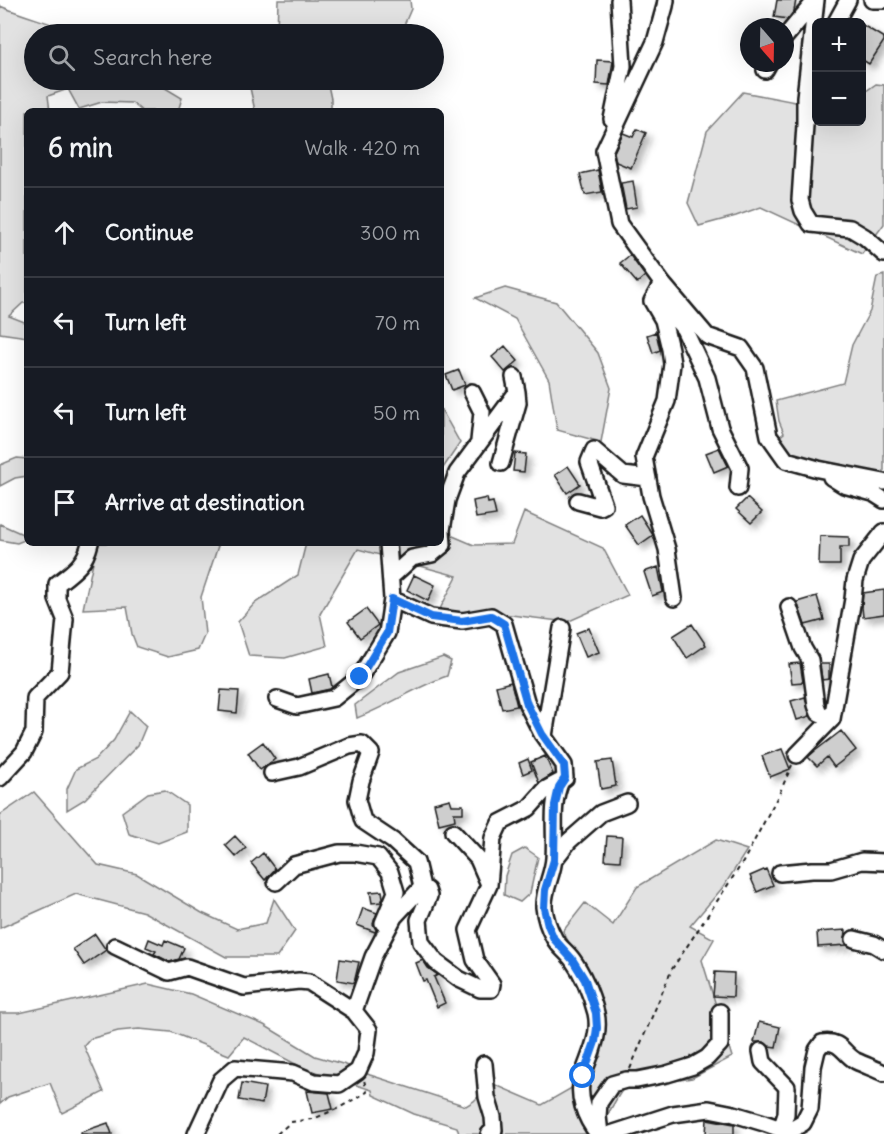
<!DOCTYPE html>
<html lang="en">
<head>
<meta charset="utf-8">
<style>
  body { margin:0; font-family:Delius,sans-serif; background:#242831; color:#f1f3f6 }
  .controls { position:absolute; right:18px; top:18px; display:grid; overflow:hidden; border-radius:9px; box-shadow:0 6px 24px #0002 }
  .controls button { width:54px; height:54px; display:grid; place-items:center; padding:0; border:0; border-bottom:2px solid #363941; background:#171b24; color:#f1f3f6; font:30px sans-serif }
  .compass { position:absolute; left:740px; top:18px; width:54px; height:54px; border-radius:50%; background:#171b24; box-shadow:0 6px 24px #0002; rotate:160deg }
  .stop { position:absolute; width:18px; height:18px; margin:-14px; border:4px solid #1a73e8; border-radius:50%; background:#fff }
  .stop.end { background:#1a73e8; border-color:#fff; box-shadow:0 2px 6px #0008 }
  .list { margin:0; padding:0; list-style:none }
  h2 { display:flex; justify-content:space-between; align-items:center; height:78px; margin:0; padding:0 24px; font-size:26px }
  h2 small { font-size:20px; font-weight:400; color:#9ea1a6 }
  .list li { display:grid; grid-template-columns:39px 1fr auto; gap:18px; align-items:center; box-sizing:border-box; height:90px; padding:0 24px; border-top:2px solid #363941 }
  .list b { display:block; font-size:22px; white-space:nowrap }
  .list em { font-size:20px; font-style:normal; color:#9ea1a6 }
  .icon { flex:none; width:33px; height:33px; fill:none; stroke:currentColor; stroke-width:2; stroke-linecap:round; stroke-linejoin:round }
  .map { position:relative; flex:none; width:884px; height:1134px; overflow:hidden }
  .search { position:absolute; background:#171b24; box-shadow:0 6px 24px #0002; left:24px; top:24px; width:420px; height:66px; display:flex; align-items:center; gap:15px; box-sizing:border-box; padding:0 21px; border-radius:33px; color:#9ea1a6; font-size:22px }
  .panel { position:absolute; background:#171b24; box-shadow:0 6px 24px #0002; left:24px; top:108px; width:420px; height:438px; border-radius:9px }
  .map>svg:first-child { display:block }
  .green { fill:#e2e2e2; stroke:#7f7f7f; stroke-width:1.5 }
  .building { fill:#cecece; stroke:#1c1c1c; stroke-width:1.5; filter:url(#shadow) }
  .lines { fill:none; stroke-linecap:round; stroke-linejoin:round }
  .minor-casing { stroke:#1c1c1c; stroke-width:20 }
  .path { stroke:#1c1c1c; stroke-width:2; stroke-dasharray:4.5 4.5; stroke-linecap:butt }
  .minor { stroke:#fff; stroke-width:15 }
  .route { stroke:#1a73e8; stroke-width:8 }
</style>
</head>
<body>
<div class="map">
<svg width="884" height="1134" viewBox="0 0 884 1134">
  <defs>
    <filter id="shadow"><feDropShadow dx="5" dy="5" stdDeviation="3" flood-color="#0004"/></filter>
  </defs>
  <rect width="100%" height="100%" fill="#fff"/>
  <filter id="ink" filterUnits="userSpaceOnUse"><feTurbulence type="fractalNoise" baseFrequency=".0167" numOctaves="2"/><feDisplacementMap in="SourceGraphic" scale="12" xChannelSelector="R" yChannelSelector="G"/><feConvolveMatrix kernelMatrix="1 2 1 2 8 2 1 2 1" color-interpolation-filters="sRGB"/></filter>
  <g filter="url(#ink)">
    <path class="green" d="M278,0H410L411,9L404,25L373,31L369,34H277Z
      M0,6C26,17 53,23 78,34H34V80H127L128,81L144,85L162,86L182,98L178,111H142L132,103L102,102L79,109L68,89L48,96L50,111H27V303H23L9,316L27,323V337L0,333Z
      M250,80H327L331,99V111H255L249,83Z
      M876,84L884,85V224L862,254L761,207L736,216L699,226L688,203L707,131L743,92L816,106V122H862V94Z
      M884,275V475L792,456L777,439L784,433L779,421L776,401L843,383L852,345L870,311L877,277Z
      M505,288L556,302L598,353L611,388L601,442L557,430L549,380L515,319L475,298Z
      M441,409L460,443L441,471Z
      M17,458L27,459V476L15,478L0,486V465Z
      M524,512L603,548L628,595L567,622L487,612L468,615L439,611L457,576L358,549L320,614L327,646L285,658L249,656L238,622L255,603L298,575L306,543H441V531L474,545L512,544Z
      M0,524L27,536V539L17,543L0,540Z
      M97,543H219L201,597L205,634L198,650L168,657L137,647L132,634L127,607L83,609Z
      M443,657L451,661L447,676C416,687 388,706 357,718L355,705L399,672Z
      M130,711L146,726L138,745L85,799L67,810V789L76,769L96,759L114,740Z
      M165,790L187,805V832L158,843L129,834L122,812L148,793Z
      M34,792L98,865L137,874L202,913L237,929L266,923L274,899L295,931L277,957H226L144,912L76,894L0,928V815Z
      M716,840L747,850L724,886L690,926L714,939L702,960L732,1057L692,1078L623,1089C613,1103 606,1119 597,1134H459L457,1127L414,1114L373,1095L372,1090L303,1068L244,1037L229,1055L171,1032L139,1029L118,1031L90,1039L84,1046L104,1092L62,1113L50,1083L8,1097L0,1104V1013H19L148,984L191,994L264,1025L315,1056L346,1065L370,1075L466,1106L474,1101L491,1083L542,1105L570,1089L601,1056L603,1011L563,931L585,903L613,925L637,887Z
      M525,848L538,857L530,893L520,902L504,895L505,876L512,855Z"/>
    <path class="building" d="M777,0H796L794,11L788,19L774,17Z
      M861,24L884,38V41L869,64L861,59Z
      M597,60L613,61L609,85L596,84Z
      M637,129L646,133L631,168L616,162L614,152L623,133L633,137Z
      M598,170L602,192L585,195L580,174Z
      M633,181L637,207L626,209L621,183Z
      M630,255L645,276L637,283L620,263Z
      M656,332L660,350L653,353L647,335Z
      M505,346L518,361L505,372L492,357Z
      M459,370L465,385L452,390L446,375Z
      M719,448L728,466L714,472L706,453Z
      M515,453L526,454L524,472L513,471Z
      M568,466L580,484L567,493L555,475Z
      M487,498L488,503L493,502L496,515L476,518L473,501Z
      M747,498L762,512L751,523L736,509Z
      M640,515L653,535L639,545L625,525Z
      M820,536L849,537V547H840V565H819Z
      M658,567L663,592L652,596L644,572Z
      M414,575L435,585L428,601L407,590Z
      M884,590V614L863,617L862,607L863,593Z
      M817,596L824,620L805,625L797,602Z
      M366,609L378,625L360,638L348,622Z
      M692,624L706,645L687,658L673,636Z
      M589,628L599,652L586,657L576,633Z
      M800,663L803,682L792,683L789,664Z
      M820,664H829V679L822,680Z
      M329,674L332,687L330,689L312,693L309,679Z
      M511,682L517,706L502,709L496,686Z
      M221,690L239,691L237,713L219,711Z
      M805,697L810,716L797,720L791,701Z
      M841,731L856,750L834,767L827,757L817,766L808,757L815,751Z
      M263,742L275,759L260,770L248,753Z
      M782,749L790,769L770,777L762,756Z
      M545,756L553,774L539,783L531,762Z
      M528,759L532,770L523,774L519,763Z
      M612,760L616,786L601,789L597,762Z
      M450,799L452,805H463V813H454L455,820L439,824L434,803Z
      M235,836L246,848L236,857L225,845Z
      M607,836L622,837L620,861L605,860Z
      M263,853L275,869L265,880L251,863Z
      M766,869L773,885L757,892L750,876Z
      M382,891L383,898L381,902L372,903L370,892Z
      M363,908L377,913L373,924L376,930L375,932L357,925Z
      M846,930L845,941L847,945L818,947L817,932Z
      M95,934L106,950L84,965L73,949Z
      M149,939L163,945L165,940L184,948L179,959L170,962L154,954L156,951L146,947Z
      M340,959L359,962L354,983L337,980Z
      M423,960L428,968L438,975L434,977L445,1003L437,1007L426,980L423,981L416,963Z
      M715,972L734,973L733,997L713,996Z
      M759,1022L780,1027L776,1047L769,1046L764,1042H754Z
      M242,1083L265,1087L262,1104L239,1100Z
      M307,1091L329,1093L333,1109L312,1113Z
      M707,1119L734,1124V1134H706Z
      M108,1123L112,1134H81V1132Z"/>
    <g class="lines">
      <g class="minor-casing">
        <path id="minor" d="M666,0L665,6L655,42L604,151L619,224L662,283L707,336L741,348L755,368L769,436L786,460L818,469L884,482
          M816,0L805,97V125L800,200L803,211L811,224L850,228L865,237L884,254
          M872,0H884
          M836,22L848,0
          M785,37L816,0
          M765,70L769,63
          M612,119L623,66L619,0
          M662,283L652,301L663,320L670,349L672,364L667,401L644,457L651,496L667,549L674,598
          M663,295V304L684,329L707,378L720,428L740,468L738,488
          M514,377L517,392
          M472,392L482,412L479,441
          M831,477L844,485L873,493L884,500
          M578,501L600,507L604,505L589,462L594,450L623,475L648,478
          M391,577L412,558L432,554L443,545L442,530L447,500L457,473L517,392L518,403L501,463
          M789,607L803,648L810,660L816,705L819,713L832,719
          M277,699L297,706L334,698L360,677L387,633L392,599L388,543
          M544,736L562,628
          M797,755L832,719L853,599L855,580L861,561L884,532
          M272,773L299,767L349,746L362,744L371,753L361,781L357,800L363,821L393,841L416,862L422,887
          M0,778L24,752L34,732L35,698L60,672L65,619L57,599V584C74,571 85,564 90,543
          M561,781C550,805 556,832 554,858C553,875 543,890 544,907C545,917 549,929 554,938C558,946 566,951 572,959C583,974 591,994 596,1013C601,1035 590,1054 583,1075C576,1095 585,1118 598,1134
          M453,832L478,859L488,882
          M554,860L569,841L601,813L627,803
          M780,873L812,870H831L862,861L884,862
          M276,882L294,865L339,853H355L378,857L390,872L396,892L383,923
          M854,939L874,944L884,950
          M115,946L169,972L187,967L244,987L299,981L309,982L354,1011
          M761,1051L763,1062L787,1087L786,1114L781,1129
          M484,1064L487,1097L493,1117L494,1130L489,1134
          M196,1134L221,1080L235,1068L293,1073L314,1082L339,1084L358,1071L366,1053L369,1030L354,1011L373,957L394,917L422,887L427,890L429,896L419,920L421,942L436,962L459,979L480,989H491L492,984L475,960L468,930L489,885L493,838L500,823L529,808L546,789L561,781L565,778L564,765L542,734L527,704L504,624L491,616L462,621L431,617L392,599
          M600,1134L598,1116L599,1103L612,1084L626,1080H637L667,1074L693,1066L707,1058L720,1044V1012
          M611,1134L673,1114L709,1109L734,1114L764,1123L781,1129L786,1133L803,1123L810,1109L813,1067L817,1050L822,1043C842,1040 842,1053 856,1061C865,1065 875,1069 884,1073"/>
      </g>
      <path class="path" d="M630,1069L672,969L743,862L780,792L792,765
        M277,1134L291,1122L313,1119L339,1108L367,1092L364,1080"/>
      <use href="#minor" class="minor"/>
    </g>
  </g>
  <g class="lines" filter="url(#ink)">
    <path class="route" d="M360,677L387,633L392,599L431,617L462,621L491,616L504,624L527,704L542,734L564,765L565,778L559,787L555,805L554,860L545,890L544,908L548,925L554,939L572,959L585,980L596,1013L597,1028L595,1042L583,1076"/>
  </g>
</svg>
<div class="controls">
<button>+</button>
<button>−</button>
</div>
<svg class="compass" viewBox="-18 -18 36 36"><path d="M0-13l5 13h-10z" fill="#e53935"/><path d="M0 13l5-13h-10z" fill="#9ea1a6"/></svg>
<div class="stop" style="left:583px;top:1076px"></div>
<div class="stop end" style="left:360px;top:677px"></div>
<div class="search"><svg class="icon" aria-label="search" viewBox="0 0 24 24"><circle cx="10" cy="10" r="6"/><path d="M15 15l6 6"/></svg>Search here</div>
<section class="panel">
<h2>6 min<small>Walk · 420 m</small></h2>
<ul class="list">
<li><svg class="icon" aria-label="ahead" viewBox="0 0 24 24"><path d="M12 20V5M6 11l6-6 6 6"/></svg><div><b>Continue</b></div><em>300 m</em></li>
<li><svg class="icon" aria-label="left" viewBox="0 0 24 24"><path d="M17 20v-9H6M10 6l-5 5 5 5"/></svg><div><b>Turn left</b></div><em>70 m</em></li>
<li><svg class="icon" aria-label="left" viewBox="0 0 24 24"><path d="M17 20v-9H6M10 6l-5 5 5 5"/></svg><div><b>Turn left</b></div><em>50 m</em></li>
<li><svg class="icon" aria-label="arrive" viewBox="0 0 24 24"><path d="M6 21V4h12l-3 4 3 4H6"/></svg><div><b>Arrive at destination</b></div></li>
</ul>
</section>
</div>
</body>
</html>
